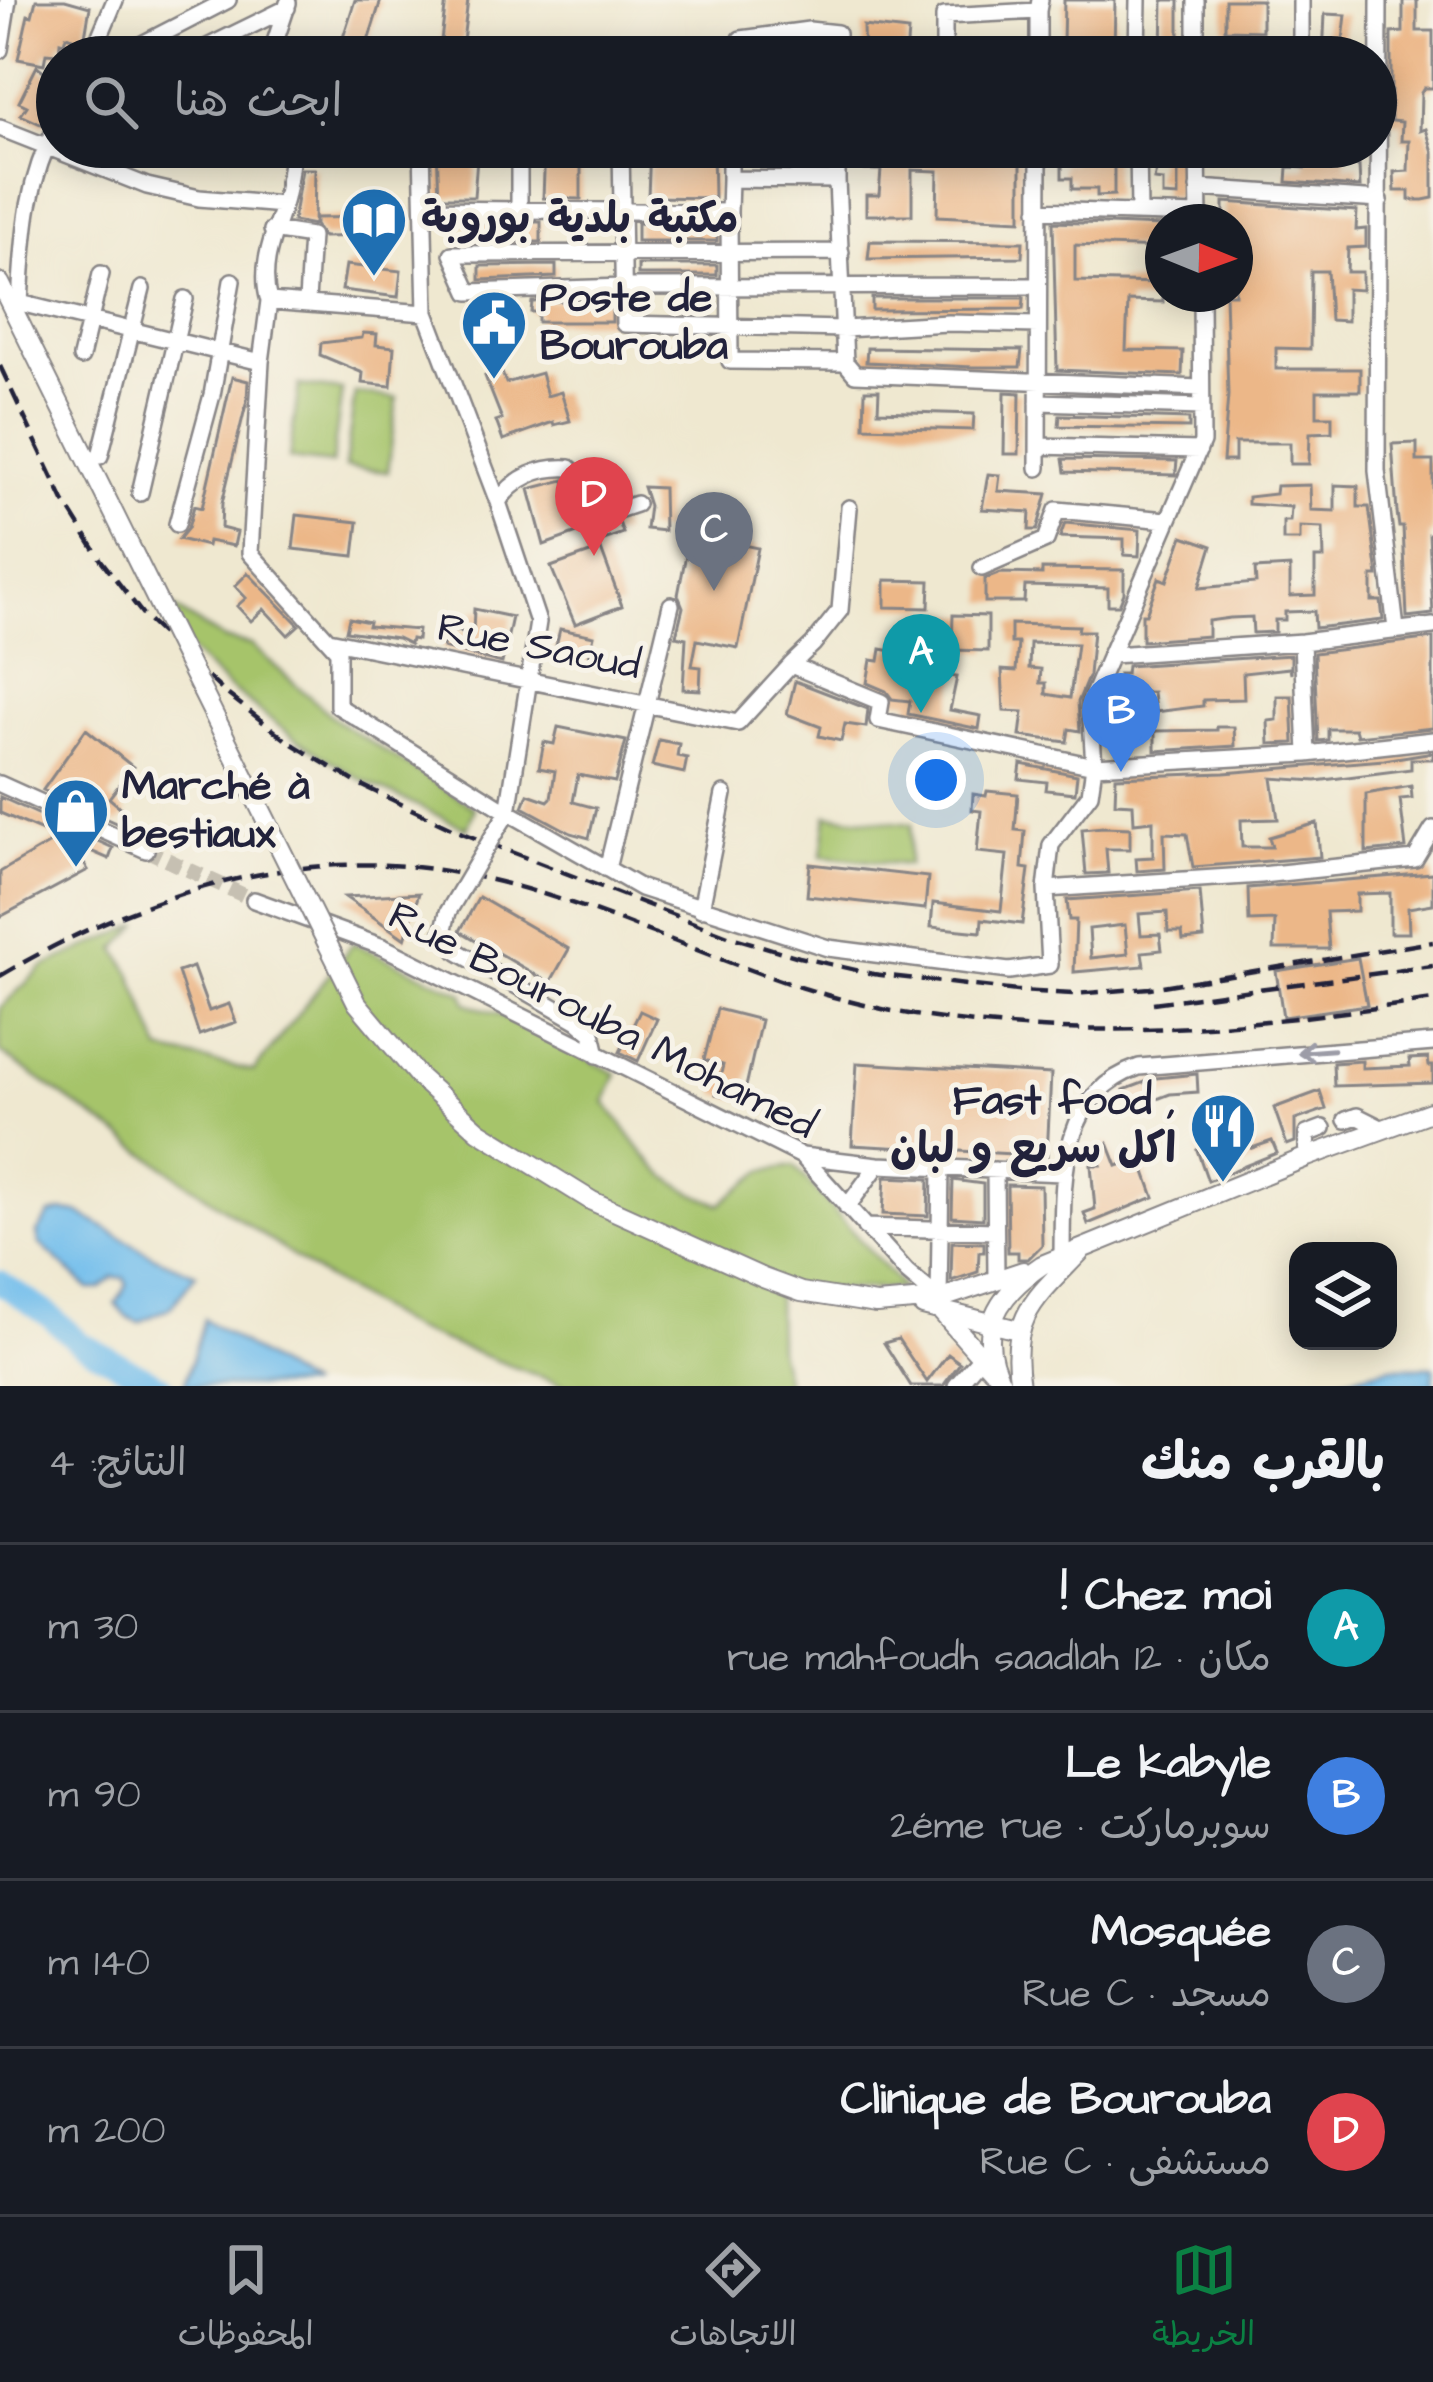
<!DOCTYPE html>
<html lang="ar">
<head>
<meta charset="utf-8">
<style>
  body { margin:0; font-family:"Architects Daughter","Playpen Sans Arabic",sans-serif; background:#242831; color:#f1f3f6; direction:rtl }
  .controls { position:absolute; right:36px; bottom:36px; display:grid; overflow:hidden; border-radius:24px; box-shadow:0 6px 30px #0003 }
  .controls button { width:108px; height:108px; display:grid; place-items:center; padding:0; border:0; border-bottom:3px solid #363941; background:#171b24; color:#f1f3f6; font:60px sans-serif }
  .compass { position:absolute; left:1145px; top:204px; width:108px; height:108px; border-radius:50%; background:#171b24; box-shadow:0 6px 30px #0003; rotate:91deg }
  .you { position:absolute; left:936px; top:780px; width:42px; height:42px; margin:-30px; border:9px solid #fff; border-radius:50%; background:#1a73e8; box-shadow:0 0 0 18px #1a73e833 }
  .badge { display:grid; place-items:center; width:78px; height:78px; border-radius:50%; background:#0b8043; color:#fff; font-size:39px; font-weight:700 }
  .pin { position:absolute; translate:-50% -99px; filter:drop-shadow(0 3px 6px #0008) }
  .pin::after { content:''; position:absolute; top:63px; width:42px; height:36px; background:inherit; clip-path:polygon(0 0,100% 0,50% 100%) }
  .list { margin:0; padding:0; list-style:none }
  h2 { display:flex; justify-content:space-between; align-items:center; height:156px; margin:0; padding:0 48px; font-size:51px }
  h2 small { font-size:39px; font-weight:400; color:#9ea1a6 }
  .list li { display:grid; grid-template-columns:78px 1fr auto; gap:36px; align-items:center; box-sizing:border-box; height:168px; padding:0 48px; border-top:3px solid #363941 }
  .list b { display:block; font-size:45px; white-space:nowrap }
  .list p { margin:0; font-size:39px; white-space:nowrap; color:#9ea1a6 }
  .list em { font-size:39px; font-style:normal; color:#9ea1a6 }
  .icon { flex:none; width:66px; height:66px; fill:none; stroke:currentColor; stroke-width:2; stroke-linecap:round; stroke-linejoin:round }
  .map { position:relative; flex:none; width:1433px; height:1386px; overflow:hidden; direction:ltr }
  .search { position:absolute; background:#171b24; box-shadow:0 6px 30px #0003; left:36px; right:36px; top:36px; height:132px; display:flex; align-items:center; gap:30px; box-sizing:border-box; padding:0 42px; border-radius:66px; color:#9ea1a6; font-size:45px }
  .sheet { height:828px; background:#171b24 }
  nav { display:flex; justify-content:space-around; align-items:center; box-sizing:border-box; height:168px; border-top:3px solid #363941; background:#171b24; font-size:33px; color:#9ea1a6 }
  nav a { display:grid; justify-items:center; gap:6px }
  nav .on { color:#0b8043 }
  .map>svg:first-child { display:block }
  .green { fill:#a6c46b; stroke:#647353; stroke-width:3 }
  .water { fill:#72beec; stroke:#4a7094; stroke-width:3 }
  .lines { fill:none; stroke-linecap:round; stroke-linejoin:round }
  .river { stroke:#72beec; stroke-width:24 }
  .building { fill:#ecb788; fill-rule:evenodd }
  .minor-tunnel { stroke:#c6c0b2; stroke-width:15; stroke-dasharray:15 8; stroke-linecap:butt }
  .minor-casing { stroke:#888586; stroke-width:20 }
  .major-casing { stroke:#888586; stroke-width:22 }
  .minor { stroke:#fff; stroke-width:15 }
  .major { stroke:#fff; stroke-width:18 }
  .rail { stroke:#22223b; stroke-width:4.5; stroke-dasharray:18 9; stroke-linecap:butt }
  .minor-bridge-casing { stroke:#888586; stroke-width:20; stroke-linecap:butt }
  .major-bridge-casing { stroke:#888586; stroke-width:22; stroke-linecap:butt }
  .minor-bridge { stroke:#fff; stroke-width:15 }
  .major-bridge { stroke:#fff; stroke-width:18 }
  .oneway { stroke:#9c9ca7 }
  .labels { text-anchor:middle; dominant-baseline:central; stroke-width:10; stroke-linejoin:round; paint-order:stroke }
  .poi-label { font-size:42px; font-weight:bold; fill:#22223b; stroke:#f7f3e8; text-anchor:start }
  .street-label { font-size:42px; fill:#22223b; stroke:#f7f3e8 }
</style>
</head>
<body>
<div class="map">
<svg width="1433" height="1386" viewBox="0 0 1433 1386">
  <rect width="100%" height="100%" fill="#f7f3e8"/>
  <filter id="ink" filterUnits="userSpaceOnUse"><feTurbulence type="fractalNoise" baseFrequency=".00833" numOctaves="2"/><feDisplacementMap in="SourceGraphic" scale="24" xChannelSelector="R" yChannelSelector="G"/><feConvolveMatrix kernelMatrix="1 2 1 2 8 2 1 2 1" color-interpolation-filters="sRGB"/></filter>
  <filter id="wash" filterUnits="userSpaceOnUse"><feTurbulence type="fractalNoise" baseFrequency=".004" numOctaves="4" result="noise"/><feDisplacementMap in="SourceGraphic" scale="48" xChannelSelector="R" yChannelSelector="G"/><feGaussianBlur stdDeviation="2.7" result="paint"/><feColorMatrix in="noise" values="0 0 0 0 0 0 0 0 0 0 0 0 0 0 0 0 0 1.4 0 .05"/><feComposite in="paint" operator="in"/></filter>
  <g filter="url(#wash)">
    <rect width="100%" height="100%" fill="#efe8d0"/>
    <path class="green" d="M299,385L342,390L332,464L289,459Z
      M355,393L397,398L388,472L345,467Z
      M163,601L223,639L251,645L337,721L475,808L467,829L360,779L296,739L227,686L182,644Z
      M827,815L912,824L908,865L822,856Z
      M140,924L116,949L131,973L161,1051L254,1071L353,943L463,993L466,1003L500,1015L617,1074L605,1102C648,1156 651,1179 720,1204L763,1171L794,1166L903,1288L777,1291L778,1349L787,1386H566L411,1329L311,1269L0,1052V1008L43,967Z"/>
    <path class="water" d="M63,1211L79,1213L155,1257L196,1274L171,1307L139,1322L127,1317L116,1304L127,1285L125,1278L113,1277L100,1289H89L39,1243L37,1233L50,1214Z
      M204,1319L307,1386H184Z
      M1391,1367H1433V1386H1316Z"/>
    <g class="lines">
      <path class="river" d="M0,1282L50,1316L80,1343L161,1386"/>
    </g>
    <g id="blocks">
      <path class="building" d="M36,0H65L90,7L84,42L66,36L64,43L60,42L59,54L46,53L44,64L18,59L28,15L32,16Z
        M355,0H381L365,51L341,44Z
        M446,0H468L461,57H439Z
        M1064,0H1115L1114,53H1071V43L1063,44Z
        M1163,0H1179V55H1162Z
        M1225,0H1262V31L1225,30Z
        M1403,0H1417V31H1433V88H1424L1421,93L1420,131L1426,129L1433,152V198L1423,200H1409V191H1395L1394,172L1408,171L1409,141H1401L1402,122L1391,121V33L1403,32Z
        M1325,14L1346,15L1341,57H1323Z
        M863,26L908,31L906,57H864Z
        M37,66L57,81V105L43,125L21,115L27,106L19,102Z
        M437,147H502L503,157L477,158L474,197H439Z
        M545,147H607L606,158L581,157V199L543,198Z
        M650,147H713L714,198L648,197Z
        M1072,147H1114V195L1097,196V189H1072V178H1062V163H1072Z
        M1161,147H1178V197L1163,196V181L1154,180Z
        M1306,147H1347L1346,165L1359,166L1360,187L1287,182L1288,167L1305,168Z
        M938,152H961V156L1013,155L1021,161V220L937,216L938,171L912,170V215H866V195H879L881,170H865V153Z
        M302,169H315L314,225L293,221Z
        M377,202H397V229H375L376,236L323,237L315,225V218L377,217Z
        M1224,202L1357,211L1356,230L1366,229V247L1348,248L1347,272H1362V290L1347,289V321L1330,320L1327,271H1311L1310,349L1276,348V369H1360V391H1317V416H1332V432L1310,433L1309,464H1290V443H1235V461H1223L1228,395L1225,294H1235V222H1224Z
        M501,222H541V242H466L467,224Z
        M1053,222L1163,226V248L1075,245V281L1163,283V302L1128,301L1126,350L1183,351L1182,375L1057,370Z
        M637,223L717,224V241H637Z
        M870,241L1023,242L1022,257L868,259Z
        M346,265L401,271L398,297L342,290Z
        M556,265V277L480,280V266Z
        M638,265H717V275H638Z
        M872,298H1024L1023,309L872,310Z
        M591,300L612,301V322H538V312H531L532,302Z
        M363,333L377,334L376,345L394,347L391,386L362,383L363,373L320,355L321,343L362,338Z
        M867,348L1022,350L1020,367H973L866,362Z
        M501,370L506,383L541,373L547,396L561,392L570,421L554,425L553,422L503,440L496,421L502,419L485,376Z
        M232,377L248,381L247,400L222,503L221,528L237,532L234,546L208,541L207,546L179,539L188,528L194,506L202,508Z
        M865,390H879L878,411L974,414L973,430L864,427Z
        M1005,392L1020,393L1019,454H1004Z
        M1060,415L1189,419V428L1059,426Z
        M1417,443V461H1433V534H1429L1433,614L1407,617L1403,527H1399L1397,512L1392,444Z
        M1063,459L1177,461L1176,471L1175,475L1065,472Z
        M988,474L1000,475L998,491L1047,494L1037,530H1029L1030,512L982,509Z
        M564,480L573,502L581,499L599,527L619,522L623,533L593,544L588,529L544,545L529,489Z
        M1310,485L1311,510L1335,511V485L1358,486V507H1369L1378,576H1372V601H1381L1383,620L1315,628L1314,611L1285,612V620H1275V632L1253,633L1252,617L1230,618L1208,621V636L1142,641V614H1146L1159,578L1167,581L1183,536L1212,546L1199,588L1256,583L1255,569L1290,567V596L1315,595V558H1324L1323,528L1300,527V540H1283V521H1290L1291,507L1248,504V497L1275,494L1276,486Z
        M643,487L663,488L664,531L646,529L649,506Z
        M297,515L358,522L354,556L293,549Z
        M1065,523L1140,530L1139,556L1124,555V539L1060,537Z
        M690,534L758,548L738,648L697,640L692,666L701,667L700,690L683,689L686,638L676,636L683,607L678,595Z
        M601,549L622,606L575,624L551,567Z
        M1042,569L1124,570V593L1119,605H1108V588L1025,586L1024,602H985V579L1001,573L1042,574Z
        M248,573L299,625L288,635L264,609L251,621L237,606L246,598L235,586Z
        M885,580L930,581L929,608L885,607Z
        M474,609L512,617L502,663L443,648L445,630L473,633Z
        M953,615L988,616V651L952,650Z
        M349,618L369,622L368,626L418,630L417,640L411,639L410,644L397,638L346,631Z
        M1011,624L1079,626L1078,631H1093L1089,675L1078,702L1080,731L1069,729L1067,742L1020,736L1023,712L1004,711L1002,670L1016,671L1018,643H1011ZM1030,643L1077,644L1070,698L1046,694V683H1040L1041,669L1029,668Z
        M560,629L594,636L587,665L576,662L578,656L555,650Z
        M1433,638V728L1357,736L1355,729H1328V740L1318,741L1314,653Z
        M894,644L953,655L948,676L957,677L950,710L981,716L979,729L908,714L910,701L892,699L886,691L867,683L871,660L879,661L881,649L892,651Z
        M1291,655V674L1290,668L1243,673L1244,699L1203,700V706L1155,712L1153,692L1127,693V684H1119V674H1126L1127,666Z
        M795,681L868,709L866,727L845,724L841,741L819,736L821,727L787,714Z
        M1277,696H1292L1294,743L1269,744L1268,721L1277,720Z
        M558,727L626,741L615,782L578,775L573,802L596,808L589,838L571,833L523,807L528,794L548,801L551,798L555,771L539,768L544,742L554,744Z
        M1217,727H1234L1235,746L1155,751V731L1217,730Z
        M86,729L133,767L109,798L127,813L118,824L43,790Z
        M659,740L679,744L677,756L687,758L684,773L652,766Z
        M1433,752V759H1411V769L1316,781L1272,778L1278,819L1241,820L1242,847H1272L1269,837L1317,823L1320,857L1193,867L1187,834L1164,833L1165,869L1137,871L1136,858L1153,857V821L1134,823L1133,804L1115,803L1116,777L1224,773L1384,760Z
        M1021,764L1077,775L1075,793L1046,790L1047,782L1019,779Z
        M1411,786L1412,798L1400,799L1406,848L1366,852V794Z
        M987,791L1018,794L1015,830L1025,831L1022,868L1029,869L1022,924L982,919L981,932L931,927L933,903L1001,911L1007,855L977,852L981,811L972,810L973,794L986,796Z
        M0,797L113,848L109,859L70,842L88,870L0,917V872L59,838L0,813Z
        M1103,827L1130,828V849H1106L1108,873L1086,874L1082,829Z
        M810,864L928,877L925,909L807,896Z
        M1433,873V904L1408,908L1409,933H1390V893L1357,894V911L1326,912L1329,949H1274L1275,920L1249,921L1248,888Z
        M1200,891L1204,938L1183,940L1182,932H1168L1167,912L1139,914L1141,935L1160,934L1162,950L1142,952L1144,966L1074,972L1076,920H1069L1067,900ZM1125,925L1128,954L1091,958L1089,929Z
        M419,893L405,939L345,897Z
        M479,897L569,949L550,983L460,931Z
        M1358,958L1367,1005L1283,1017L1276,971Z
        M193,967L209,1011L229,1004L236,1022L199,1035L178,972Z
        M717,1009L761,1020L743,1100L716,1094L723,1065L704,1060Z
        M640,1011L657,1019L638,1061L620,1052Z
        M1428,1058L1429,1066H1433V1083L1334,1086L1333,1063L1362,1061V1068L1410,1066L1409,1059Z
        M857,1063L1051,1074L1047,1156L852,1145Z
        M1197,1074L1198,1092L1170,1094L1131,1109L1124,1090L1156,1078Z
        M1320,1091L1326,1109L1295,1120V1142L1287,1145L1274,1108Z
        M1217,1130L1220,1136L1248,1131L1252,1148L1272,1141L1277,1153L1208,1181L1197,1150L1205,1147L1201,1137Z
        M1108,1143L1117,1166L1140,1158L1154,1197L1088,1224L1084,1213L1095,1209L1091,1165H1101L1094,1148Z
        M885,1177L929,1179L928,1216L883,1214Z
        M953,1180L983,1184V1219L952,1217Z
        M1007,1185L1041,1186L1042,1245L1028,1259H1018V1252H1008Z
        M952,1242L984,1243V1252H979L978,1272L951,1281Z
        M898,1339L927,1382L948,1354L960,1363L943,1386H911L884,1343Z"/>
    </g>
  </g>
  <g filter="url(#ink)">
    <use href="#blocks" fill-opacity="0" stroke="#888586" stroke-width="3"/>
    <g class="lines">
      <path class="minor-tunnel" d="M146,850L254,900"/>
      <g class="minor-casing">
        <path id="minor" d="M1196,0V57
          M1301,0V57
          M1379,0L1377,471L1396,629
          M1038,11V57
          M0,50L8,0
          M121,55L228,0
          M91,57L115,0
          M187,57L287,8
          M270,57L288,3
          M738,57L741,39L809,30L837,33V57
          M944,57V16L1038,11L1040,0
          M1137,57L1138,0
          M57,124C25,185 24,236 20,303L261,362
          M0,128L147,186L199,198L283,205
          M422,147L426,313L498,502L538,622L508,812L338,706V651L250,553L261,362L269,301L426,313
          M519,147V209
          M621,147L624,324L844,329L948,323L1038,325
          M730,147V179
          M1138,147L1139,212
          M1198,147L1199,222
          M837,180L845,362
          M1198,188L1380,200
          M424,209L729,212L730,179L837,180V147
          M1038,210L1199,215
          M729,212L730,361L845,362L855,374L1201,388
          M272,230L311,236L307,301
          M841,252L452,254L469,292L623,287L1038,286
          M269,301C259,267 273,237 283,206C289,187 290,166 293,147
          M81,357L101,274
          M1038,402L1202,407
          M1038,446L1199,450
          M100,456L142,289
          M1038,468L1039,147
          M140,493L185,299
          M498,502C515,477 541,466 570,468L609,513L636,504
          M177,524L212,395L232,281
          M982,568L1046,540L1057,510L1167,520
          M329,640L738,723L791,665L881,702L878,720L1094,766L1307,754L1433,740
          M1302,642L1307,754
          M1112,655L1302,642L1433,626
          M791,665L813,644L840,610L849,508
          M0,784L146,850
          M496,831L508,812L641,888L828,948L1009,971L1050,965L1046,889L1051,845L1090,794L1094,766L1090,702L1202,442L1201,294
          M607,869L671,605
          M1046,889L1261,875L1415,859L1433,829
          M254,900L383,947L802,1156L907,1272L939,1299
          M701,909L724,794
          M578,1021L592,1033L597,1055
          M1346,1120L1357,1116L1383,1129
          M802,1156L878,1165L1062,1173
          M1307,1157V1134L1323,1128
          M995,1170L996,1279
          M847,1207L878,1165
          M865,1227L994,1231
          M1062,1254C1063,1184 1057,1095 1139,1067L1433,1043
          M939,1299L941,1167
          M956,1386L981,1357"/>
      </g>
      <g class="major-casing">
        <path id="major" d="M0,283L126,538
          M876,1304L939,1299L1023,1271
          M923,1306L1018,1330
          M940,1310L992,1369
          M1003,1386C974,1332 996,1296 1042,1265L1307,1157L1433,1111
          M1020,1386C1008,1317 1036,1298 1080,1252"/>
      </g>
      <use href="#minor" class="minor"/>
      <use href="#major" class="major"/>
      <path class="rail" d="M0,366L64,501L101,560L147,620L222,690L289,742L357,783L462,833L728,936L799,957L873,974L1017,991L1074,994L1150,988L1433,942
        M0,976C132,897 295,844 451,872C507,881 562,899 616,919C713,955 807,997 909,1014C1089,1044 1254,1026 1433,1000
        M1153,1003L1433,966"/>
      <g class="minor-bridge-casing">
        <path id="minor-bridge" d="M496,831L448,912L443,933L458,952L578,1021"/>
      </g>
      <g class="major-bridge-casing">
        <path id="major-bridge" d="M126,538L357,1003L419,1077L479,1131L592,1201L763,1278L801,1292L876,1304"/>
      </g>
      <use href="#minor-bridge" class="minor-bridge"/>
      <use href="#major-bridge" class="major-bridge"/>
    </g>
    <defs><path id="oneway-shaft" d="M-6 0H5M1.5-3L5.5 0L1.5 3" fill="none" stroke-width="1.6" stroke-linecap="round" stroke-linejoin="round" transform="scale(3)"/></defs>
    <use class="oneway" href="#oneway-shaft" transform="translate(1316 1051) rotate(176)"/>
  </g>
  <defs>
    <g id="library-pin" transform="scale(3.45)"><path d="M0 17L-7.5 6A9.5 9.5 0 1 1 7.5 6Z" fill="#1f6fb2" stroke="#f7f3e8"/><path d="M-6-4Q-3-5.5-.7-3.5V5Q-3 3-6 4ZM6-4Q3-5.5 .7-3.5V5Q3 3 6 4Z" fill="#fff"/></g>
    <g id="civic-pin" transform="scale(3.45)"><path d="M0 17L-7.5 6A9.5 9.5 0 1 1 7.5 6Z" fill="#1f6fb2" stroke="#f7f3e8"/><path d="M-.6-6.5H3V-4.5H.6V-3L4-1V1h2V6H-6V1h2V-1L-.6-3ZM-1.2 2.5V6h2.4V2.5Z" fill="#fff"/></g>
    <g id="shop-pin" transform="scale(3.45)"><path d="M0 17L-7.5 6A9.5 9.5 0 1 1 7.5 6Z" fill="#1f6fb2" stroke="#f7f3e8"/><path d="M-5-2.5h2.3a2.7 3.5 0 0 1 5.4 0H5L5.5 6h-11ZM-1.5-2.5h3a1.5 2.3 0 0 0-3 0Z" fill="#fff"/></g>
    <g id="restaurant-pin" transform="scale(3.45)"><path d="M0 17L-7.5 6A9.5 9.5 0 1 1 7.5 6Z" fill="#1f6fb2" stroke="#f7f3e8"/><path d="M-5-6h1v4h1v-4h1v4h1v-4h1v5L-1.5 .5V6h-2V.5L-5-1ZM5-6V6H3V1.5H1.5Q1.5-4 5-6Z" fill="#fff"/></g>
  </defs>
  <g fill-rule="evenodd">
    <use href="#library-pin" x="374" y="220"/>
    <use href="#civic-pin" x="494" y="323"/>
    <use href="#shop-pin" x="76" y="811"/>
    <use href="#restaurant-pin" x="1223" y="1126"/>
  </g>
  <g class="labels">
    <g class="poi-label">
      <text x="421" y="220">مكتبة بلدية بوروبة</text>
      <text x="540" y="299">Poste de<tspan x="540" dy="48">Bourouba</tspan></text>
      <text x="122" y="787">Marché à<tspan x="122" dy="48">bestiaux</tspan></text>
      <text x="1176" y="1102" text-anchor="end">Fast food ,<tspan x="1176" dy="48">اكل سريع و لبان</tspan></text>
    </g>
    <g class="street-label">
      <text transform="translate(539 647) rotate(11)">Rue Saoud</text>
      <text transform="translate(602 1021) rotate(27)">Rue Bourouba Mohamed</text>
    </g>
  </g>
</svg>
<div class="controls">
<button><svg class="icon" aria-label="layers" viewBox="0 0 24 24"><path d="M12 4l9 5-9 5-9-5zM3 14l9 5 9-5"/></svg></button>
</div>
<svg class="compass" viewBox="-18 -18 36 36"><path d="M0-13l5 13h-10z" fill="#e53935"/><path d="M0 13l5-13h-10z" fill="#9ea1a6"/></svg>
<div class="you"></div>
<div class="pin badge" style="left:921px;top:713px;background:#0f9aa8">A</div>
<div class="pin badge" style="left:1121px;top:772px;background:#3f7fe0">B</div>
<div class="pin badge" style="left:714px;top:591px;background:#6b7280">C</div>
<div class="pin badge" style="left:594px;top:556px;background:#e0444e">D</div>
<div class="search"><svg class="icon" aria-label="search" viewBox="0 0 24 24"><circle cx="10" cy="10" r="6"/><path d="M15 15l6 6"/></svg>ابحث هنا</div>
</div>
<section class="sheet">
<h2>بالقرب منك<small>النتائج: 4</small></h2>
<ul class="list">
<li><span class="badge" style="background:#0f9aa8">A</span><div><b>Chez moi !</b><p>مكان · 12 rue mahfoudh saadlah</p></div><em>30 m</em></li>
<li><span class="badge" style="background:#3f7fe0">B</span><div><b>Le kabyle</b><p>سوبرماركت · 2éme rue</p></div><em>90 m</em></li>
<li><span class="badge" style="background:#6b7280">C</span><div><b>Mosquée</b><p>مسجد · Rue C</p></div><em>140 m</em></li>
<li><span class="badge" style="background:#e0444e">D</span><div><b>Clinique de Bourouba</b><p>مستشفى · Rue C</p></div><em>200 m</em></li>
</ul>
</section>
<nav>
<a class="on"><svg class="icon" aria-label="map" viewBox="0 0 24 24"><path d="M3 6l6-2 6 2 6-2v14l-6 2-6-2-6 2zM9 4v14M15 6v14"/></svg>الخريطة</a>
<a><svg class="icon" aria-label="directions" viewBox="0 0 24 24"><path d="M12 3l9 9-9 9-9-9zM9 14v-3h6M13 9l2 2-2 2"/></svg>الاتجاهات</a>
<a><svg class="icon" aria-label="saved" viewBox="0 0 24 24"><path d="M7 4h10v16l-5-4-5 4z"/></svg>المحفوظات</a>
</nav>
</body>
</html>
